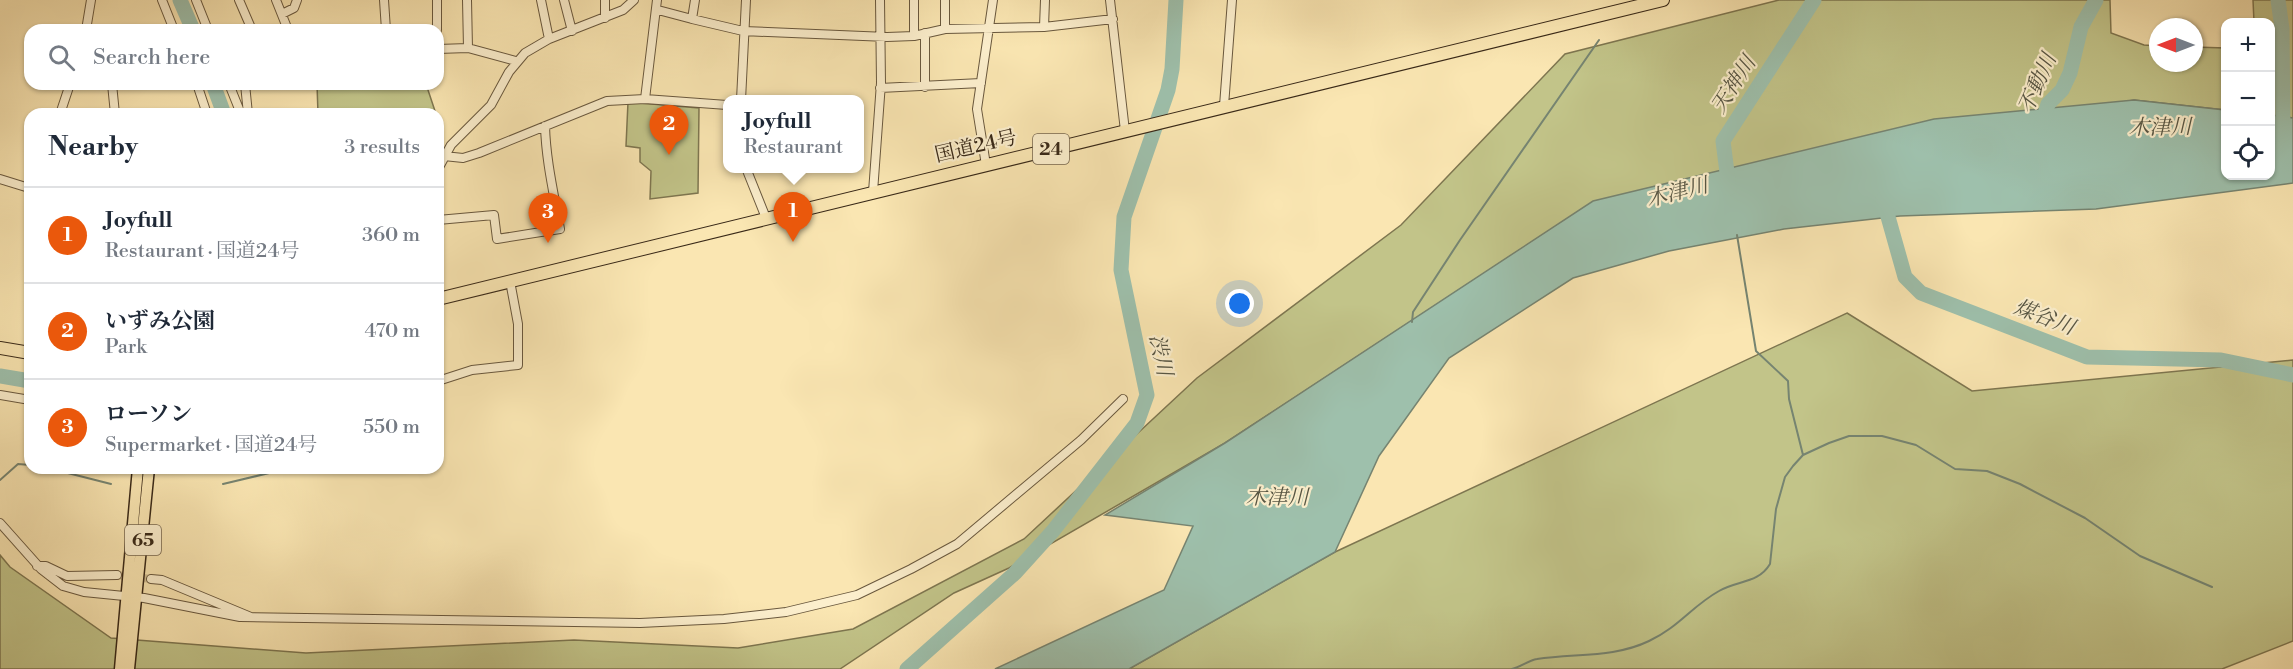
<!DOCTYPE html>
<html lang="en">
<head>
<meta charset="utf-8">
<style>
  body { margin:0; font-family:"Libre Bodoni","Noto Serif JP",serif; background:#f2f2f3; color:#1f2937 }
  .controls { position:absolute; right:18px; top:18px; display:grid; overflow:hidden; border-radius:12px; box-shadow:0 2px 4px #0004 }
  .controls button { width:54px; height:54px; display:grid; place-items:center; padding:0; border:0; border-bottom:2px solid #e0e1e3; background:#fff; color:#1f2937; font:30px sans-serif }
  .compass { position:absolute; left:2149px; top:18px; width:54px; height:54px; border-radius:50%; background:#fff; box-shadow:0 2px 4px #0004; rotate:270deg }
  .you { position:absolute; left:1240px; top:304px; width:21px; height:21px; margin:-15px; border:4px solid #fff; border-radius:50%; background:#1a73e8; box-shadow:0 0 0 9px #1a73e833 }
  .badge { display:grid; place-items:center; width:39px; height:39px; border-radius:50%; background:#ea580c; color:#fff; font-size:20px; font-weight:700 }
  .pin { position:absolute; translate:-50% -50px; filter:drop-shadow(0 2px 3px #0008) }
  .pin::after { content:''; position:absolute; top:32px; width:21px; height:18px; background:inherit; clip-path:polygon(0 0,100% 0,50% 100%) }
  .popup { position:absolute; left:723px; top:95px; width:141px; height:78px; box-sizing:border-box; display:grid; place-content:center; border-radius:12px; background:#fff; filter:drop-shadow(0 2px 4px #0005); font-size:20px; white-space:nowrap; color:#747a83 }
  .popup b { font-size:22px; color:#1f2937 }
  .popup::after { content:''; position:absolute; left:50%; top:100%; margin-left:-12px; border:12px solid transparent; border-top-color:#fff }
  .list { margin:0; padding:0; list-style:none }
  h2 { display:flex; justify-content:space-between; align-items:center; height:78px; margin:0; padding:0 24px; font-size:26px }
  h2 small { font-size:20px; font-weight:400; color:#747a83 }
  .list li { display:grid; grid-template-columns:39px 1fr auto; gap:18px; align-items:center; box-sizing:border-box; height:96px; padding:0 24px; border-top:2px solid #e0e1e3 }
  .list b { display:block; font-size:22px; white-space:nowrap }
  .list p { margin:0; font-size:20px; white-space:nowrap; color:#747a83 }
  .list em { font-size:20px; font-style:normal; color:#747a83 }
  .icon { flex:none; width:33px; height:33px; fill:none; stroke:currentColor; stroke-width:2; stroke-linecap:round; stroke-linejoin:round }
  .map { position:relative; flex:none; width:2293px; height:669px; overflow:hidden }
  .search { position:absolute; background:#fff; box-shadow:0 2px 4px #0004; left:24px; top:24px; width:420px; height:66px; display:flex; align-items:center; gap:15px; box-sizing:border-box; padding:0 21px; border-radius:18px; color:#747a83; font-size:22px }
  .panel { position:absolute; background:#fff; box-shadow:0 2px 4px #0004; left:24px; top:108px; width:420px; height:366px; border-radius:18px }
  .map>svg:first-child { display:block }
  .green { fill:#c2c489; stroke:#7e7650; stroke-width:1.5 }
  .water { fill:#9ec0ac; stroke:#768471; stroke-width:1.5 }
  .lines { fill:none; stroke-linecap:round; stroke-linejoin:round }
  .stream { stroke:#768471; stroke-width:2 }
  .river { stroke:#9ec0ac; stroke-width:15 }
  .minor-tunnel { stroke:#d3c093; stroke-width:8; stroke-dasharray:8 4; stroke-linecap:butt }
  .minor-casing { stroke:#69583e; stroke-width:10 }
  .major-casing { stroke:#392918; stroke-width:13 }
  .highway-casing { stroke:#392918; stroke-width:14 }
  .minor { stroke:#fcefcd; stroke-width:8 }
  .major { stroke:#fae6b2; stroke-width:10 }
  .highway { stroke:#fae6b2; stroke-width:12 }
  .labels { text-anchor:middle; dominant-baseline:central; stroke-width:4.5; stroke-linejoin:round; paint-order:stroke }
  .shield { fill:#fcefcd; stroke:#74644e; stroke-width:1.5 }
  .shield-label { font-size:18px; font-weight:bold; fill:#392918 }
  .street-label { font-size:20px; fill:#392918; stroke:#fcefcd }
  .water-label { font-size:21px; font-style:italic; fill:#575644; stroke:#fcefcd }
</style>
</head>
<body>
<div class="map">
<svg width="2293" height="669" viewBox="0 0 2293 669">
  <rect width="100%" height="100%" fill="#fae6b2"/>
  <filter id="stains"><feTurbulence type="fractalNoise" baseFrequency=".00333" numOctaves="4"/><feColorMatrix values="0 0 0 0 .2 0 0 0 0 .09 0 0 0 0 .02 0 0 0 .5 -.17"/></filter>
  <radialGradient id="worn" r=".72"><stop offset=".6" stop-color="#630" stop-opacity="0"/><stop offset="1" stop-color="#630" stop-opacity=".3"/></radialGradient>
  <path class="green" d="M1779,0H2110L2111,33L2144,45L2158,46V63H2194V47L2225,48V110L2134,100L1593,202L1225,443L1009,568L954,593L840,669H0V555L10,567L111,638L306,653L574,640L738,648L853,629L1024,539L1197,378L1401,225L1565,54Z
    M2253,0H2293V118L2271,115L2270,22H2254Z
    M317,84H426L436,114H318Z
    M628,102L699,108L698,193L650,199L651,171L640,162V148L626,146Z
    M1847,313L1972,391L2293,360V641L2222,669H1129L1335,552Z"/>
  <path class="water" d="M2134,100L2225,110L2226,176H2270L2271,115L2293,118V183L2096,209L1900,216L1784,229L1669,251L1573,278L1449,358L1379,456L1335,552L1129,669H995L1164,590L1193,526L1105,515L1225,443L1593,201L1934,119Z"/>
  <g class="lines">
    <path class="stream" d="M1737,235L1756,351L1788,381L1789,399L1803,455
      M1412,322L1413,312L1460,240L1599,40
      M48,468L111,484
      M0,480L18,464L30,465
      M223,484L290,468
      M1512,669C1521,667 1529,660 1537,659C1575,653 1614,658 1649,641C1679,627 1692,606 1719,591C1737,580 1758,584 1770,564L1776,509L1785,477L1793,466L1803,455L1829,443L1849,436H1882L1916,445L1955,469L1987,471L2020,484L2085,518L2140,556L2212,587"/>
    <path class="river" d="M180,0L193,30
      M2278,0L2282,29L2283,135
      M213,84L224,114
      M2041,127L2048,104L2062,90L2070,73L2081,27L2096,0
      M1729,188L1723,141L1814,0
      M1883,199L1905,277L1921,293L2087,357L2221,360L2293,375
      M0,376L30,381
      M907,669L1015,573L1053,531L1137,423L1147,395L1121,270L1124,217L1168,90L1172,69L1176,0"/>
    <path class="minor-tunnel" d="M117,575L151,579"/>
    <g class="minor-casing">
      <path id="minor" d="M162,0L174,30
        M196,0L208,30
        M239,0L252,30
        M276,0L288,30
        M384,0L386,30
        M437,0V30
        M467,0L468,48
        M541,0L549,39
        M564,0L572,31
        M605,0V18
        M945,0V29
        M1110,0L1125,131
        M658,10L692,19L695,0
        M282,14L294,8L297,0
        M692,19L743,31L887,37L914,36L945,29L1044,27L1113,19
        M1044,27L1045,0
        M86,30L91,0
        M925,33V87
        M914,36V0
        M438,49L468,48L516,61
        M112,84L115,114
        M197,84L207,114
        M229,84L241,114
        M245,84L248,114
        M880,88L981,83
        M645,99L657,0
        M741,100L746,0
        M1224,106L1232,0
        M60,114L70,84
        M444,156L463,158L479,153L607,101L645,99L727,105
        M986,165L977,109L993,0
        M746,168L766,218
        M438,169L451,145L491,105L509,72L525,53L549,39L623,10L634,0
        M0,179L29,188
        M873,192L881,83L880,0
        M438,220L494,215L497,239L560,229C554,194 546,161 545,126
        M438,381L472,370L518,365V324L510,281
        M0,395L30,400
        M0,523L41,569L63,586L84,592L144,598L240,617L640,623L724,619L786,612L857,595L911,569L957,544L1081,440L1123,399
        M37,566H46L67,576L117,575
        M151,579L162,580L251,617"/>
    </g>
    <g class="major-casing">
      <path id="major" d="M120,669L138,468
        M129,669L149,468"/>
    </g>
    <g class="highway-casing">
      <path id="highway" d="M438,299L1663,0
        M0,348L30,353"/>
    </g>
    <use href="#minor" class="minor"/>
    <use href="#major" class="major"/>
    <use href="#highway" class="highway"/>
  </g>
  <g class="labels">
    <g class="shield">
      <rect x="1033" y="134" width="36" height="30" rx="4.5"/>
      <rect x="125" y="525" width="36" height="30" rx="4.5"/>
    </g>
    <g class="shield-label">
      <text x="1051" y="149">24</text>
      <text x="143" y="540">65</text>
    </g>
    <g class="street-label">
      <text transform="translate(976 147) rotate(-13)">国道24号</text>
    </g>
    <g class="water-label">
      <text transform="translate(2038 84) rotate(-66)">不動川</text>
      <text transform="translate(1734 85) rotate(-57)">天神川</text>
      <text transform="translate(2160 128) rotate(-1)">木津川</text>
      <text transform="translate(1677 193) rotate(-14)">木津川</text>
      <text transform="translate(2044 318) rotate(21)">煤谷川</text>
      <text transform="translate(1160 355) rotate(78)">渋川</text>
      <text x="1277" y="498">木津川</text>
    </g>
  </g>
  <rect width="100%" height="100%" filter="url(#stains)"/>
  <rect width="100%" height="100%" fill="url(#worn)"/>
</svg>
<div class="controls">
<button>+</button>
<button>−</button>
<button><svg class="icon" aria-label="locate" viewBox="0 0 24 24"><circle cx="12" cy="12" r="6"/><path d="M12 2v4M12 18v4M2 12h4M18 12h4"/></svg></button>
</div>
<svg class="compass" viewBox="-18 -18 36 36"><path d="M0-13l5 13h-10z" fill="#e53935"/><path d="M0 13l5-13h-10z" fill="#747a83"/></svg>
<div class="you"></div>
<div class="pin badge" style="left:793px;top:242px">1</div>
<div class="popup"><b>Joyfull</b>Restaurant</div>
<div class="pin badge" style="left:669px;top:155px">2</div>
<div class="pin badge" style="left:548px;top:243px">3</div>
<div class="search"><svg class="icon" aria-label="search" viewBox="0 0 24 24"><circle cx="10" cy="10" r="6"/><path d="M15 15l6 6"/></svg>Search here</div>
<section class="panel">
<h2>Nearby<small>3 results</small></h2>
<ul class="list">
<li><span class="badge">1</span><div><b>Joyfull</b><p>Restaurant · 国道24号</p></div><em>360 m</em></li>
<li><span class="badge">2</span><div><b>いずみ公園</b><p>Park</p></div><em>470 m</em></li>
<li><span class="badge">3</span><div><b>ローソン</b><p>Supermarket · 国道24号</p></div><em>550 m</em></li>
</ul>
</section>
</div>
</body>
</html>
